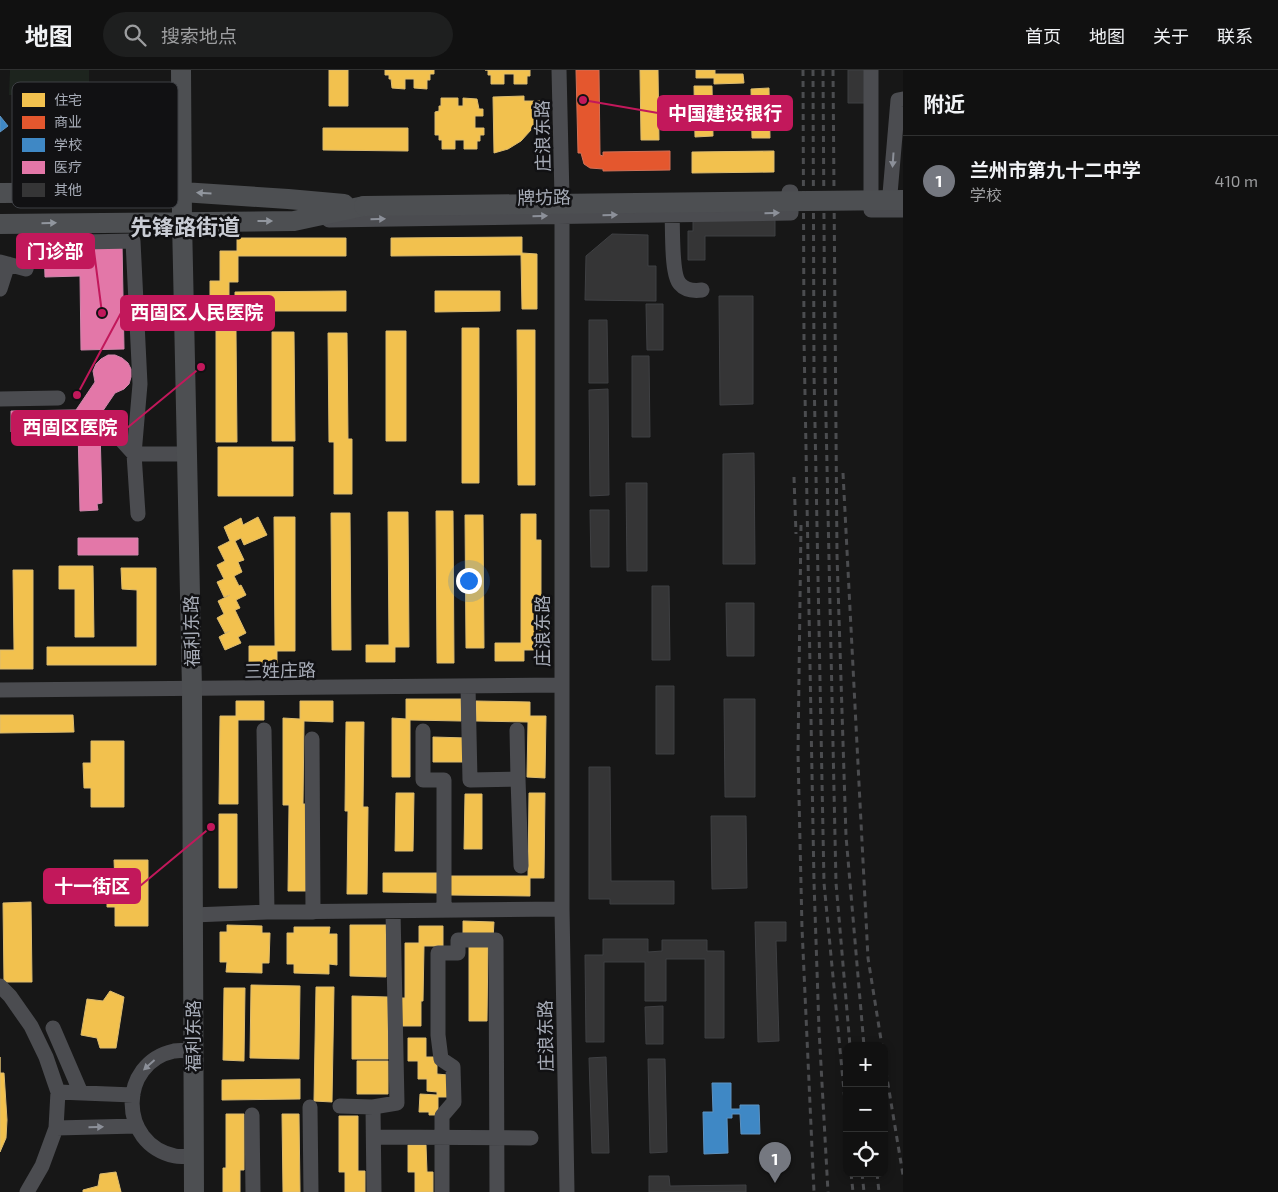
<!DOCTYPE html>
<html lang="zh">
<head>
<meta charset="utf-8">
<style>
  body { margin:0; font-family:"Exo 2","Noto Sans SC",sans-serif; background:#1e1f1f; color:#f1f3f6 }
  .controls { position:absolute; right:15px; bottom:15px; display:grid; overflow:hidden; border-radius:10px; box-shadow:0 2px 8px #0003 }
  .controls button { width:45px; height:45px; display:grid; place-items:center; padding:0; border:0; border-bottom:1px solid #303131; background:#111; color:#f1f3f6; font:25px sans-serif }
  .you { position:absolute; left:468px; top:510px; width:18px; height:18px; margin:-12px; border:4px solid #fff; border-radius:50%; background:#1a73e8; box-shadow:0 0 0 8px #1a73e833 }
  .badge { display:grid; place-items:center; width:32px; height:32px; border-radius:50%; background:#757880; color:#fff; font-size:16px; font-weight:700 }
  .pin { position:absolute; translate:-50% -41px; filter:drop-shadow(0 1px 2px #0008) }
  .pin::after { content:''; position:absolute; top:26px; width:18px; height:15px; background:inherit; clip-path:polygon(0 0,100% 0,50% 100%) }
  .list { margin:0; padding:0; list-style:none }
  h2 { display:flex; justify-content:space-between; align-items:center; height:65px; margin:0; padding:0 20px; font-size:21px }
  h2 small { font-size:16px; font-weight:400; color:#9c9d9f }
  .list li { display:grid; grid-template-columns:32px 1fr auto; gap:15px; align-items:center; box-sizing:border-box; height:90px; padding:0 20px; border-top:1px solid #303131 }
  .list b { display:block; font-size:19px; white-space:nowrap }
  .list p { margin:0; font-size:16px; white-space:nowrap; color:#9c9d9f }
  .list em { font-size:16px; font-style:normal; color:#9c9d9f }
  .icon { flex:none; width:28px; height:28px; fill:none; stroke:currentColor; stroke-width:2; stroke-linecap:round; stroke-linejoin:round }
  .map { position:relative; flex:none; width:903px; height:1122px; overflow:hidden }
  header { display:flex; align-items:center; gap:30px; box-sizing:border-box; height:70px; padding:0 25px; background:#111; border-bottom:1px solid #303131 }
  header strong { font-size:24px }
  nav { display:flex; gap:28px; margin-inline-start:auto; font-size:18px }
  .search { width:350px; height:45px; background:#1e1f1f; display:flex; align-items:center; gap:12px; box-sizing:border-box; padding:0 18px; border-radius:28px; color:#9c9d9f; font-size:19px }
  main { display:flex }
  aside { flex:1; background:#111 }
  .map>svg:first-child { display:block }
  .green { fill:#1d241e }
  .homes { fill:#f2c14e; stroke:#dcbb6e }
  .shops { fill:#e4572e; stroke:#d27157 }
  .schools { fill:#3f88c5; stroke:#5e93c1 }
  .health { fill:#e377a8; stroke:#d187ad }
  .building { fill:#353536; stroke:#3f4043 }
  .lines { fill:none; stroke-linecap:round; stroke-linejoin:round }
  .minor { stroke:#4b4c50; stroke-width:15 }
  .major { stroke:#4d4f52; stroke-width:20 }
  .rail { stroke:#4b4c4f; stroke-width:3; stroke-dasharray:6 5; stroke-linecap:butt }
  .major-bridge { stroke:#4d4f52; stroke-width:20 }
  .oneway { fill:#8c9099 }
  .oneway2 { fill:#91969e }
  .labels { text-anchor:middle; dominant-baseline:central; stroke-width:5; stroke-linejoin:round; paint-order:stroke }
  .street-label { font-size:18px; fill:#a8adb8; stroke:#111113 }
  .district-label { font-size:22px; font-weight:bold; fill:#c9ccd4; stroke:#111113 }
  .key { fill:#111113; stroke:#3e4045; stroke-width:1 }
  .key-label { font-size:14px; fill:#a8adb8 }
  .leader { fill:none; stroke:#c2185b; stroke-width:2 }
  .callout-dot { fill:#c2185b; stroke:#111113; stroke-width:2 }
  .callout { fill:#c2185b; stroke:#c2185b; stroke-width:2 }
  .callout-label { font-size:19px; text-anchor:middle; font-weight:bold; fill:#fff }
</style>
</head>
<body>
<header>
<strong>地图</strong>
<div class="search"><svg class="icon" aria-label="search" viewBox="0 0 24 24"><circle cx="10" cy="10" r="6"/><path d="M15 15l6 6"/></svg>搜索地点</div>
<nav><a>首页</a><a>地图</a><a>关于</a><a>联系</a></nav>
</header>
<main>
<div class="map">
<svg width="903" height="1122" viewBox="0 0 903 1122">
  <rect width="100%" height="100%" fill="#171717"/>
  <path class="green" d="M10,0H89V26L9,25Z"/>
  <path class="homes" d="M329,0H348V36H329Z
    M385,0H434V4H430V10H427V19L414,18V9H405V19L392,18L391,9H389V5H385Z
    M485,0H530V6H527V14H514V4H504V14H491V5H488V0Z
    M640,0H658L659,70H641Z
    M696,0H715V4H743L744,13L714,14V8H696Z
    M694,16H712L713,66L695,67Z
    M769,18L770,68H752L751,19Z
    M524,26V31H540L537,46L531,60L521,71L508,79L494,83L493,27Z
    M441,28H458V36H463V28L477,29L479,39H483V46H475V58H484V65H480V71H477V79H464V70H455V79H442V70H439V65H435V42L439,41V36H441Z
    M323,58H408V81L323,80Z
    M774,81V102L692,103V82Z
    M522,167V183L537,184V239H522L521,185L391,186V168Z
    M237,168H346V186H238V212H229V240H210V211H220V181H237Z
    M346,221V241H235V222Z
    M435,221H500V241L435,242Z
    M462,258H479V413H462Z
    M517,260H535V415H518Z
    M216,261H236L237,372H216Z
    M386,261H406V371H386Z
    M272,262H294L295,371H272Z
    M328,263H347L348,369H352V424H334V372H329Z
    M218,377H293V426H218Z
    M436,441H453L454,593H437Z
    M388,442H408L409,577H395V592H366V575H389Z
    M331,443H350L351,580H332Z
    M521,444H536V470H541V580H524V591H495V573H521Z
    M465,445H483L484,578H466Z
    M258,447L267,465L244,475L241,468L235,471L244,490L238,492L242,502L234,506L239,516L241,515L246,525L236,530L240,538L235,540L246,563L238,567L241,573L225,580L219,567L230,561L225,563L217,548L224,544L218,531L230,525L224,527L217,512L224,509L217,495L225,491L218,477L230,471L224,457L241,448L243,455Z
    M274,447H295V581H277V594H249V576H275Z
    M59,496H93L94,567H75V519H59Z
    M121,498H156V595H47V577H137V520L122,519Z
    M13,500H33V599H0V580H14Z
    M406,629H461V651L410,650V707H392V648L406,649Z
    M236,631H264V650H238V734H219L220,646H236Z
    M300,631H333V652L304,651L303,734H307L306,821H288L289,735H283V648L300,649Z
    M476,631L530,632V646H546L545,708L527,707L528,652L476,651Z
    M0,645H73L74,662L0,663Z
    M346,652H364L363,737H368L367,824H347L348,741H345Z
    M433,667L467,668V692H433Z
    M91,671H124V737H91V718H84L83,693H91Z
    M396,723H414L413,781H395Z
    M529,723H545L544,808H530V826L450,825V806H528Z
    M465,724H482V779H464Z
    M219,744H237V818H219Z
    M114,790H148V856H115V837H107V812H115Z
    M383,803H437V823L383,822Z
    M31,832L32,912H4L3,833Z
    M463,851L494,852L493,869L463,868Z
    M227,855L262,856V863H270L269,893H262V903L226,902L227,892H220V862H227Z
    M350,855H386V907L350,906Z
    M419,856H443V876H424L423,931H421V956H400L401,928H405V873H419Z
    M294,857H330L329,864H337V895L329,894V904L294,903V894H287V863H294Z
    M469,872H488L487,951H469Z
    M251,915L300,916L299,989L250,988Z
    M316,917H334L332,1032L314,1031Z
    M224,918H245L244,991L223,990Z
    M110,921L124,927L116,978H100L97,968L81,965L87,929L103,931Z
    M352,926L388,927V989H352Z
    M408,968H426V987H437V1004L448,1005V1027H438V1045H429V1042H419L420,1024L437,1025V1022L427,1021V1009H418V991H408Z
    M0,987V1003H4L7,1050L6,1068L0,1082Z
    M357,991H388V1024H357Z
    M300,1009V1029L222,1030V1010Z
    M226,1044H244V1100H240V1122H223V1098H226Z
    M282,1044H299L300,1122H283Z
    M339,1046H358V1101H365V1122H345V1102H339Z
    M408,1075H426L427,1102H433V1122H415V1102H408Z
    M116,1102L121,1122H83V1120L98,1116L100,1104Z"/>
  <path class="shops" d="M576,0H599L600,85L603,86V82L670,81V100L603,101V99L590,98L584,94L581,83H578Z"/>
  <path class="schools" d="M0,46L8,56L0,62Z
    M712,1013H731V1039H740V1035H759L760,1064H741L740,1044H732V1048H727L728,1083L704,1084L703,1042H713Z"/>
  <path class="health" d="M122,173L124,279L81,280L80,206L45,207L44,175Z
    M108,285H115L122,288L128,293L131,299V307L129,314L124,319L115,323L98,348V360H100L102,433L97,434L98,440L80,441L78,360L11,362V341L76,340L95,312L93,301L96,294L101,289Z
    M78,468H138V485H78Z"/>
  <path class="building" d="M848,0H868L869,33H848Z
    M693,146H775V166H705V190H688V161H693Z
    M612,164L648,165V196H656V231L585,230L586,186Z
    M719,226H753V334L720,335Z
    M646,234H663V280H647Z
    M589,250H607L608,313H589Z
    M632,286H649L650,367H632Z
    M608,319L609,425L590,426L589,320Z
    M754,383L755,494H723V384Z
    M626,413H647V501H627Z
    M590,440H609V497H591Z
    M652,516H669L670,590H652Z
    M726,533H754V586H727Z
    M656,616H674V684H656Z
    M724,629H755V727H725Z
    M589,697H610L611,811H674V834H610V829H589Z
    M711,746H746L747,818L712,819Z
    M755,852H786V871H776L779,971L758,972Z
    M603,869H648V882L662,881V870H707V881H724V968H705V889H666V931H645V892H604V972H586L585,885H603Z
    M663,936V974H646L645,937Z
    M606,987L609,1083H592L589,988Z
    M648,989H665L667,1082L650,1083Z
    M649,1106H669L670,1116L746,1115V1122H649Z"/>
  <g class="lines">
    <path class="minor" d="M559,0L562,127V839L567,1122
      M871,0V140H903
      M890,124L898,30L903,29
      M672,144C673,159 671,205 680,214C685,220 694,221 702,220
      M329,150L791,143V122H789
      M0,192L26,199L32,173L133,171L140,314L134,384L138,444
      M0,219L8,194
      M0,329L58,328
      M115,363L134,384H187
      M468,616L470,710L518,709L517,660
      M0,620L561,615
      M264,660L267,842
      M423,661V710H444V840
      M312,669L313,842
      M518,709L521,796
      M193,845L267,842L562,839
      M0,916L10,926L31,956L46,987L58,1022L56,1058L42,1096L27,1122
      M53,958L81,1023
      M193,981C187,981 180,980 174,981C118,993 118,1074 175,1086C180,1087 188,1086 194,1086
      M58,1022L133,1025
      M340,1036L373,1037L374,1122
      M310,1037L311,1122
      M373,1037L397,1033L393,841
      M252,1045L253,1122
      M56,1058L137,1056
      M374,1067L531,1068
      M442,1122V1046L454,1032L453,997L441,989L438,965V883H458V870H496L497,1122"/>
    <path class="major" d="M181,0L182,151L192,619L194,1122
      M0,123L182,122L288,129L344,134
      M0,154L294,151L364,136"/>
    <path class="rail" d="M803,0L804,270L814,812L819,959L828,1122
      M813,0L814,303L824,813L847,1052
      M823,0L825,303L836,813L850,976
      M833,0L837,485L846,766L864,976
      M843,403L868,888L882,976
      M794,407L796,464
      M801,455L798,683L802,858L814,1122
      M884,990L903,1105
      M851,1103L853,1122
      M862,1103L864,1122
      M877,1103L879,1122"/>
    <path class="major-bridge" d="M364,136L903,130"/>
  </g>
  <defs><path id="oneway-solid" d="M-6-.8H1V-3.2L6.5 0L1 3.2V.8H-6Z" transform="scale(1.25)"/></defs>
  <g class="oneway">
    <use href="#oneway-solid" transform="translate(893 90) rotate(94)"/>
    <use href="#oneway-solid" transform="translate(772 143) rotate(-1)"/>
    <use href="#oneway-solid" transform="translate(610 145) rotate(-1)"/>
    <use href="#oneway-solid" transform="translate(540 146) rotate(-1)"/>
    <use href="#oneway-solid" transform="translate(378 149) rotate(-1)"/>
    <use href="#oneway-solid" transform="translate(149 995) rotate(138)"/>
    <use href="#oneway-solid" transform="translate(96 1057) rotate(-1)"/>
  </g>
  <g class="oneway2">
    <use href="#oneway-solid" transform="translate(204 123) rotate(-176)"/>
    <use href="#oneway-solid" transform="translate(265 151)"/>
    <use href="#oneway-solid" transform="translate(49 153) rotate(-1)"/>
  </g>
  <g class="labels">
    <g class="street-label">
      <text transform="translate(542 66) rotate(-91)">庄浪东路</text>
      <text transform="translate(544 127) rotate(-1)">牌坊路</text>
      <text transform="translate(191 561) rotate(-91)">福利东路</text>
      <text transform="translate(542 561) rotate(-90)">庄浪东路</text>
      <text transform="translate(280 600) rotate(-1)">三姓庄路</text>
      <text transform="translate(193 966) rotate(-90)">福利东路</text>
      <text transform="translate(545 966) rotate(-91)">庄浪东路</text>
    </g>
    <g class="district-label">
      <text x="185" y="156">先锋路街道</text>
    </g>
  </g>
  <rect x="12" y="12" width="166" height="126" rx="8" class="key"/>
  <rect x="22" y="23" width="23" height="14" fill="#f2c14e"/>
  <rect x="22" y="46" width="23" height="13" fill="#e4572e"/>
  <rect x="22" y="68" width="23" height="14" fill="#3f88c5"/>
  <rect x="22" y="91" width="23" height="13" fill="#e377a8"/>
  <rect x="22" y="113" width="23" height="14" fill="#353536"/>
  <g class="key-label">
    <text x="54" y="35">住宅</text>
    <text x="54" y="57">商业</text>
    <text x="54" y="80">学校</text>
    <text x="54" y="102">医疗</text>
    <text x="54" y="125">其他</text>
  </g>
  <path class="leader" d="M583 30L658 43M102 243L94 181M77 325L121 243M201 297L127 358M211 757L140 816"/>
  <g class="callout-dot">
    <circle cx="583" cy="30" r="5"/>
    <circle cx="102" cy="243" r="5"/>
    <circle cx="77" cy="325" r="5"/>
    <circle cx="201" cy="297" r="5"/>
    <circle cx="211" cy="757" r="5"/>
  </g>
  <g class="callout">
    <rect x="658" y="26" width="134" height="34" rx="5"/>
    <rect x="17" y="164" width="77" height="34" rx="5"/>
    <rect x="121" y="226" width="153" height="34" rx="5"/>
    <rect x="12" y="341" width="115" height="34" rx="5"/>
    <rect x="44" y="799" width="96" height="34" rx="5"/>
  </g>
  <g class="callout-label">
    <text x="725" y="50">中国建设银行</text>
    <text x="55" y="188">门诊部</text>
    <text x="197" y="249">西固区人民医院</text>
    <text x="70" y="364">西固区医院</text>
    <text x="92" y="823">十一街区</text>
  </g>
</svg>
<div class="controls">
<button>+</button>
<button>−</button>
<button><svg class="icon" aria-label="locate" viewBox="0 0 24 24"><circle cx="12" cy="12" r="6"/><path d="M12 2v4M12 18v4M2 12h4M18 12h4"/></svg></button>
</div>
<div class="you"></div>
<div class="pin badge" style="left:775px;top:1113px">1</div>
</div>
<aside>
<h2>附近<small></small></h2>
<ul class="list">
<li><span class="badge">1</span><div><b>兰州市第九十二中学</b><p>学校</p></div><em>410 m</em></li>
</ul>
</aside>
</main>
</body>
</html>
